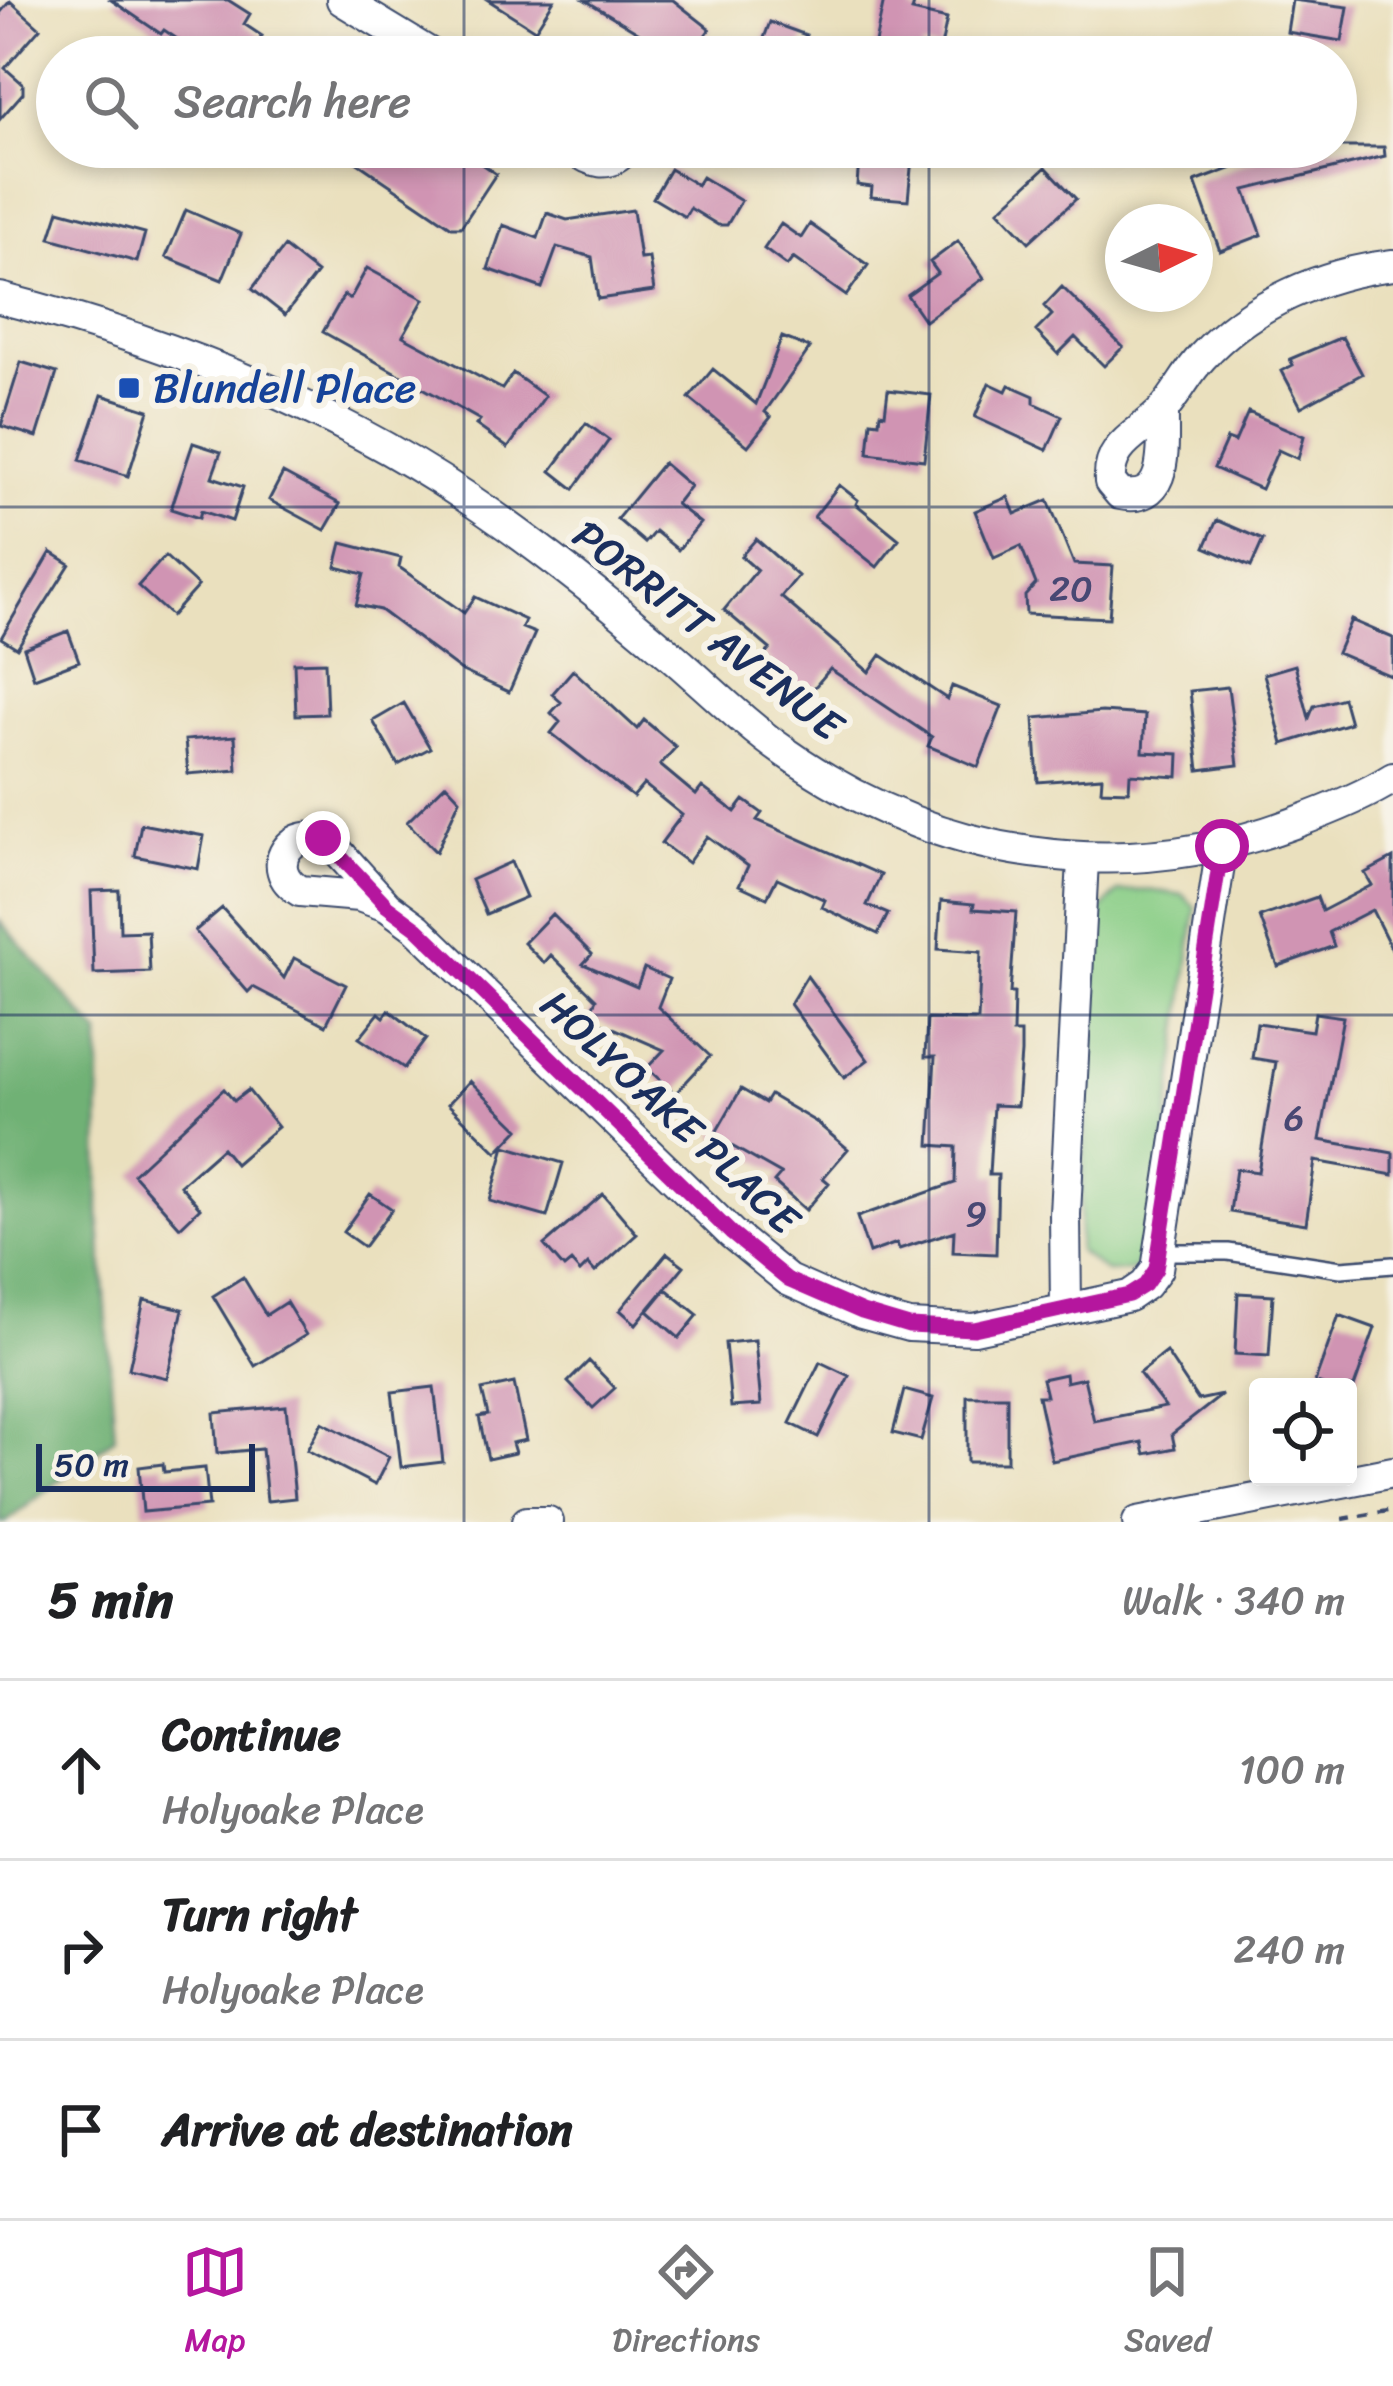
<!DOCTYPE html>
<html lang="en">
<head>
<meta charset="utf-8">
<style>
  body { margin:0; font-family:Sriracha,sans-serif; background:#f2f2f2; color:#202124 }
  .controls { position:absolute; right:36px; bottom:36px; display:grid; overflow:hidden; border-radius:12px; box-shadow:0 6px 18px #0003 }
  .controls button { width:108px; height:108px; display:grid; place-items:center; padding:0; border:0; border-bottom:3px solid #e0e0e0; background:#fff; color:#202124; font:60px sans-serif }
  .compass { position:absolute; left:1105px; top:204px; width:108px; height:108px; border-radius:50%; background:#fff; box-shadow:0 6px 18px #0003; rotate:85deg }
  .scale { position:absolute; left:36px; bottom:30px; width:219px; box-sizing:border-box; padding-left:12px; border:6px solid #1b2f5e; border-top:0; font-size:33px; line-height:42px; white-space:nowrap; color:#1b2f5e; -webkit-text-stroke:9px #f7f3e8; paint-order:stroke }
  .stop { position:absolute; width:36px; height:36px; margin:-27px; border:9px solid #b5179e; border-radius:50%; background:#fff }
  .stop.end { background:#b5179e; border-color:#fff; box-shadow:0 3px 12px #0008 }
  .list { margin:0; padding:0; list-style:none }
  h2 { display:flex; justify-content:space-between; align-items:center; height:156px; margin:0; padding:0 48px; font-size:51px }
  h2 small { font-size:39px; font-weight:400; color:#757577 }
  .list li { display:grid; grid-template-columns:78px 1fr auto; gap:36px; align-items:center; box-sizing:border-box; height:180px; padding:0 48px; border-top:3px solid #e0e0e0 }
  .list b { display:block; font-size:45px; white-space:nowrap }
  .list p { margin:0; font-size:39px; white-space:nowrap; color:#757577 }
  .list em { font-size:39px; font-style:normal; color:#757577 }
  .icon { flex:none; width:66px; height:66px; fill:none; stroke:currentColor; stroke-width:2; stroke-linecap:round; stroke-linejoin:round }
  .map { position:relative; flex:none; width:1393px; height:1522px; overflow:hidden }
  .search { position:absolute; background:#fff; box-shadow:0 6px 18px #0003; left:36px; right:36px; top:36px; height:132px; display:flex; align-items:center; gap:30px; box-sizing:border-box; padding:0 42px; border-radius:66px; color:#757577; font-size:45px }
  .sheet { height:696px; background:#fff }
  nav { display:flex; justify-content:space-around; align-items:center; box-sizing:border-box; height:168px; border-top:3px solid #e0e0e0; background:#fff; font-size:33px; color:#757577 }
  nav a { display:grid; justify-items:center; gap:6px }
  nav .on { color:#b5179e }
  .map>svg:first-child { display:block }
  .green { fill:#8ace87; stroke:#527e72; stroke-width:3 }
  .forest { fill:#6fb174; stroke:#457069; stroke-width:3 }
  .building { fill:#d094b3 }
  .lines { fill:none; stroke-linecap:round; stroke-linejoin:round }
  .service-casing { stroke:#3a4a6c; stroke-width:20 }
  .minor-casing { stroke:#3a4a6c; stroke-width:34 }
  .path { stroke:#3a4a6c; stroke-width:4.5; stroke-dasharray:9 9; stroke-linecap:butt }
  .service { stroke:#fff; stroke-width:15 }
  .minor { stroke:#fff; stroke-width:30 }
  .route { stroke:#b5179e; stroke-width:15 }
  .grid { fill:none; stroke:#1b2f5e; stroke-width:3; stroke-opacity:0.55 }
  .transit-dot { fill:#1a4fb4; stroke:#f7f3e8; stroke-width:4.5 }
  .labels { text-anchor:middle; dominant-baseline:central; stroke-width:12; stroke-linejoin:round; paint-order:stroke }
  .number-label { font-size:36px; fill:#484873 }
  .transit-label { font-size:42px; fill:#164399; stroke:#f7f3e8; text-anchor:start }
  .street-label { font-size:42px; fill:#1b2f5e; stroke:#f7f3e8 }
</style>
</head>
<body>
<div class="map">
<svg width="1393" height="1522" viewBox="0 0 1393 1522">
  <rect width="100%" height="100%" fill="#f7f3e8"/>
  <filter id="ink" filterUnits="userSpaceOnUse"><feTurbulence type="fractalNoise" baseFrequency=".00833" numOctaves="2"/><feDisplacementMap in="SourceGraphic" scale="24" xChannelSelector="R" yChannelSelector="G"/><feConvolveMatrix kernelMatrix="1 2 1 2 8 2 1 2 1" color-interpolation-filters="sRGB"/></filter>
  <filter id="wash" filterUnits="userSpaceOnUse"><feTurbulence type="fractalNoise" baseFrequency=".004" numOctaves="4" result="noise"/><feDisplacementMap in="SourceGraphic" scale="48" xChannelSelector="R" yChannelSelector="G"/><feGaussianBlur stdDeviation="2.7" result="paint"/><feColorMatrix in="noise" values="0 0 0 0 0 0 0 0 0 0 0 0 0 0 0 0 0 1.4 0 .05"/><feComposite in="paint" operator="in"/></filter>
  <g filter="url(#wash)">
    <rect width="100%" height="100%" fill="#eae0be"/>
    <path class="green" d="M1149,890L1183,895L1196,908L1152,1243L1132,1271L1106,1272L1078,1251L1099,913L1118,892Z"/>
    <path class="forest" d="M0,921L100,1035L99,1211L115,1437L6,1522H0Z"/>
    <g id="blocks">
      <path class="building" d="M111,0H228L250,14L244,24L262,36L249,57H204L164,30L161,34Z
        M488,0H554L535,30Z
        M585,0H673L710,29L689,57H645L656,43Z
        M884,0H915L912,11L947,19L940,51L923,47L921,57H872Z
        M1292,0L1348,7L1342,41L1287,32Z
        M10,1L40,28L5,68L23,84V93L0,119V13Z
        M770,22L806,35L798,57H757Z
        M334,147H456L496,174L461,227H452Z
        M860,147H913L908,200L871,197L872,187L857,185Z
        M1260,147H1384L1385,156L1245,190L1262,235L1220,251L1195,182L1262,157Z
        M1046,167L1076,199L1029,242L999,210Z
        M670,169L697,185L702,177L741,201L727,225H718L690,208L685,217L653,198Z
        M59,210L145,233L137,262L50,238Z
        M186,210L241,234L222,280L166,257Z
        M633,210L640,259L649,258L654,291L598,299L592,257L557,247L542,288L488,269L503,225L538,238L547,213L567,220Z
        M781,224L801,238L810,224L868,265L846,296L793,258L787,266L764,249Z
        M958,241L984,278L925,321L907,295L938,273L930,262Z
        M284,247L317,273L285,315L252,289Z
        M367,268L424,299L403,336L502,389L513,373L545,396L508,448L476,425L480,420L323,332L344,295L350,299Z
        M1062,287L1123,347L1104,366L1075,337L1058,354L1036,331L1052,315L1044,306Z
        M782,337L810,348L765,412L771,417L748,446L689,398L713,369L756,404Z
        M1342,337L1362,374L1301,407L1282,371L1293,365L1290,359Z
        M21,362L57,373L37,437L1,426Z
        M989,383L1006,391L1009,385L1034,396V403L1062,416L1047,450L975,417Z
        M888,390L931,395L924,460L868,453L871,421L879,422L880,413L885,414Z
        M102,395L149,410L128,476L80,460Z
        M1248,412L1304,436L1298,459L1278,450L1261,489L1214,468L1227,439L1235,442Z
        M586,423L609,440L574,489L551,471Z
        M193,443L221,452L212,477L243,487L232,521L201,511L199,518L171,509Z
        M663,463L690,486L676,504L700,523L678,550L655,531L645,543L617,519Z
        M283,473L340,504L325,530L269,500Z
        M839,485L858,500L856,504L899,539L877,567L814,517Z
        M1008,497L1015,514L1048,500L1074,564L1113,566L1109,618L1026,614L1025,596L1036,584L1021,546L994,558L975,511Z
        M1217,520L1263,540L1251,567L1205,547Z
        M756,539L798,576L781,597L869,672L881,655L947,699L952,686L1002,706L978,767L928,746L932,737L830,669L809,694L764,656L770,649L724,610L757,570L741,556Z
        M342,543L401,558L399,567L464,613L475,597L525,620L522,628L535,633L509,692L460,670L380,610L356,605L364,574L336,567Z
        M51,552L70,564L17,648L1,638Z
        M165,556L198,586L171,616L138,586Z
        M1351,620L1393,638V677L1337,653Z
        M68,631L79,661L34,678L24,648Z
        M325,662L327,714L296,715L294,663Z
        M1295,665L1309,718L1314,706L1343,698L1350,723L1283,744L1264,674Z
        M573,670L637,729L644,720L676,747L660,765L696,795L702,787L735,812L744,800L762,813L757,820L881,875L867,905L888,914L878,934L822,907L825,900L777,878L767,898L739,885L748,866L707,836L688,863L661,843L682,815L644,784L633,797L551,733L560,722L551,713L561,702L552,694Z
        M1228,687L1238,765L1199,770L1190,691Z
        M404,703L430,748L398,765L373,721Z
        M1102,712L1145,715L1143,752L1179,754L1178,777L1130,774L1129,791L1101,790L1102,777L1038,782L1034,718Z
        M235,736L237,770L188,774L185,740Z
        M446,784L460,799L436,852L407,822Z
        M141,824L204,836L198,869L135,856Z
        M1393,858V952L1372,910L1329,932L1334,946L1278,966L1260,917L1317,897L1322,911L1372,885L1365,873Z
        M511,862L526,897L486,914L471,880Z
        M119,890L120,932L148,931L150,972L94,974L91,891Z
        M941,901L974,904L973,909L1016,912L1010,993H1014L1013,1033H1021V1053L1017,1106L993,1105L989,1175H998L996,1254L953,1252L954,1231L899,1249L897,1243L869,1253L857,1217L955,1183L956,1147L930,1145L935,1057H925L927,1019L978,1020L981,952L938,949Z
        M222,908L284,978L294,958L346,985L326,1025L253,987L248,992L195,931Z
        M552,914L592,954L583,964L637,987L644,968L669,979L658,1007L710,1056L675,1094L647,1068L664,1050L588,1017L596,999L551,955L544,963L524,943Z
        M807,976L868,1060L844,1078L790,1004Z
        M389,1010L426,1039L404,1068L359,1038L379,1013L384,1017Z
        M1315,1013L1343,1017L1320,1140L1393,1153V1175L1315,1161L1306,1224L1230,1212L1236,1169L1258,1172L1276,1062L1252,1058L1257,1023L1312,1031Z
        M470,1081L519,1129L497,1152L448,1104Z
        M224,1089L234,1101L248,1090L278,1127L235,1164L222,1148L180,1185L200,1208L180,1227L133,1174Z
        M741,1089L765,1103L770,1095L816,1122L848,1149L823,1178L829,1183L806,1210L774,1182L781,1174L714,1136Z
        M505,1146L563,1163L547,1217L490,1201Z
        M370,1194L392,1209L364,1247L343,1232Z
        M603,1194L637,1234L595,1272L588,1264L580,1272L571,1262L564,1268L544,1245Z
        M667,1253L684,1266L636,1324L620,1310Z
        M243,1277L266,1315L286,1302L306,1335L255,1366L213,1296Z
        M666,1289L698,1315L679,1338L648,1311Z
        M1238,1293L1273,1295L1269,1356L1235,1354Z
        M144,1300L183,1309L167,1378L129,1369Z
        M1339,1315L1375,1328L1354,1387H1327L1315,1382Z
        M755,1340L761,1405L731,1407L725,1343Z
        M1166,1352L1198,1400L1222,1395L1172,1434L1175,1448L1145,1454L1142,1442L1052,1461L1038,1396H1046L1042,1379L1065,1374L1066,1382L1084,1378L1094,1421L1165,1407L1139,1373Z
        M589,1361L615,1388L593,1408L568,1382Z
        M820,1362L849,1376L818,1437L790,1423Z
        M514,1383L526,1440L512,1443L515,1453L488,1459L479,1417L488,1415L482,1390Z
        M434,1387L443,1462L401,1467L392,1392Z
        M904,1390L933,1398L921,1440L893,1433Z
        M967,1396H1007V1462H967Z
        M286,1406L295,1498L267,1501L262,1449L217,1453L214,1413Z
        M322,1422L389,1457L375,1485L307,1450Z
        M163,1464L164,1472L205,1468L209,1506L143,1512L139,1467Z"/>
    </g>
  </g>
  <g filter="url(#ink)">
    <use href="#blocks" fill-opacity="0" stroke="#3a4a6c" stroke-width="3"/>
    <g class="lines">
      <g class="service-casing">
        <path id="service" d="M1162,1252H1228L1341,1269L1393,1265"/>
      </g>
      <g class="minor-casing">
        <path id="minor" d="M342,0L436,57
          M571,147C590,162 610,170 627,147
          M0,298C162,340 326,403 466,497C536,544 603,597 667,652C706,685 743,723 785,752C937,859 1119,888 1294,823C1327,811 1363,797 1393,778
          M1163,410C1162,444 1171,505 1120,494L1110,482C1107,443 1141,434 1163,410C1177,394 1187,373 1202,357C1250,304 1323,273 1393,265
          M387,906L359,896L300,891C260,869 293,820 331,844L387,906L417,928L732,1234L788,1280L862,1313L909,1326L974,1329L1129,1296L1145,1285L1157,1269L1222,846
          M1066,1309L1065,1214L1083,860
          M527,1522H548
          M1138,1522L1393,1472"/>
      </g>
      <path class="path" d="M1343,1519L1393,1510"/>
      <use href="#service" class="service"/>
      <use href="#minor" class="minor"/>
    </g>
  </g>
  <g class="lines" filter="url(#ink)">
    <path class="route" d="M323,838L387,906L417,928L732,1234L788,1280L862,1312L909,1326L974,1329L1129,1295L1145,1285L1156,1269L1222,846"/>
  </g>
  <path class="grid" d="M464,0V57M929,0V57M464,147V1522M929,147V1522M0,507H1393M0,1015H1393"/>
  <rect class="transit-dot" x="117" y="376" width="24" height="24" rx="6"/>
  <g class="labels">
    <g class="number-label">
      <text x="1071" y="589">20</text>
      <text x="1294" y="1118">6</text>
      <text x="976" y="1214">9</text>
    </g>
    <g class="transit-label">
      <text x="153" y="388">Blundell Place</text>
    </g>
    <g class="street-label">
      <text transform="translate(708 630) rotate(38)">PORRITT AVENUE</text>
      <text transform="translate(670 1112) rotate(43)">HOLYOAKE PLACE</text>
    </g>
  </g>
</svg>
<div class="controls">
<button><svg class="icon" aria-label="locate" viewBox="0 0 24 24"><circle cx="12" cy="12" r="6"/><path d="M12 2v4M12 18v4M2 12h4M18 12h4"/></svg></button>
</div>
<svg class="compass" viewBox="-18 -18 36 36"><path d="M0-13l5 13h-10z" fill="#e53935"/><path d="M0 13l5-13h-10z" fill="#757577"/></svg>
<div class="scale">50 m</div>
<div class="stop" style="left:1222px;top:846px"></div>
<div class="stop end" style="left:323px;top:838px"></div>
<div class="search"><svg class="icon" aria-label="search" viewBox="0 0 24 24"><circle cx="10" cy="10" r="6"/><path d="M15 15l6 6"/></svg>Search here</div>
</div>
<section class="sheet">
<h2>5 min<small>Walk · 340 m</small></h2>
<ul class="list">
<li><svg class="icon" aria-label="ahead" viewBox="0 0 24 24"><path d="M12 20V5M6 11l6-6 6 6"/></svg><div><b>Continue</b><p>Holyoake Place</p></div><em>100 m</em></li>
<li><svg class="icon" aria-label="right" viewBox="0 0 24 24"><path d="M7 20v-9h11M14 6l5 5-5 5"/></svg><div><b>Turn right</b><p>Holyoake Place</p></div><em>240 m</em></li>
<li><svg class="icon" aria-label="arrive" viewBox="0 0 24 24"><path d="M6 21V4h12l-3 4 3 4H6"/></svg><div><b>Arrive at destination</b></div></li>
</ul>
</section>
<nav>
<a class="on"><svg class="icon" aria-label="map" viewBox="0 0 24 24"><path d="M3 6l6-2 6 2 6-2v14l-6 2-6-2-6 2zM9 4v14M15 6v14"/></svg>Map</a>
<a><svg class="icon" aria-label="directions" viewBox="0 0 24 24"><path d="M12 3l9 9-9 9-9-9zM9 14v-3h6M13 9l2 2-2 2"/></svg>Directions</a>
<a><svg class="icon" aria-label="saved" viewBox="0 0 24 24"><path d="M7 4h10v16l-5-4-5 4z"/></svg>Saved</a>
</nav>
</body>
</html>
